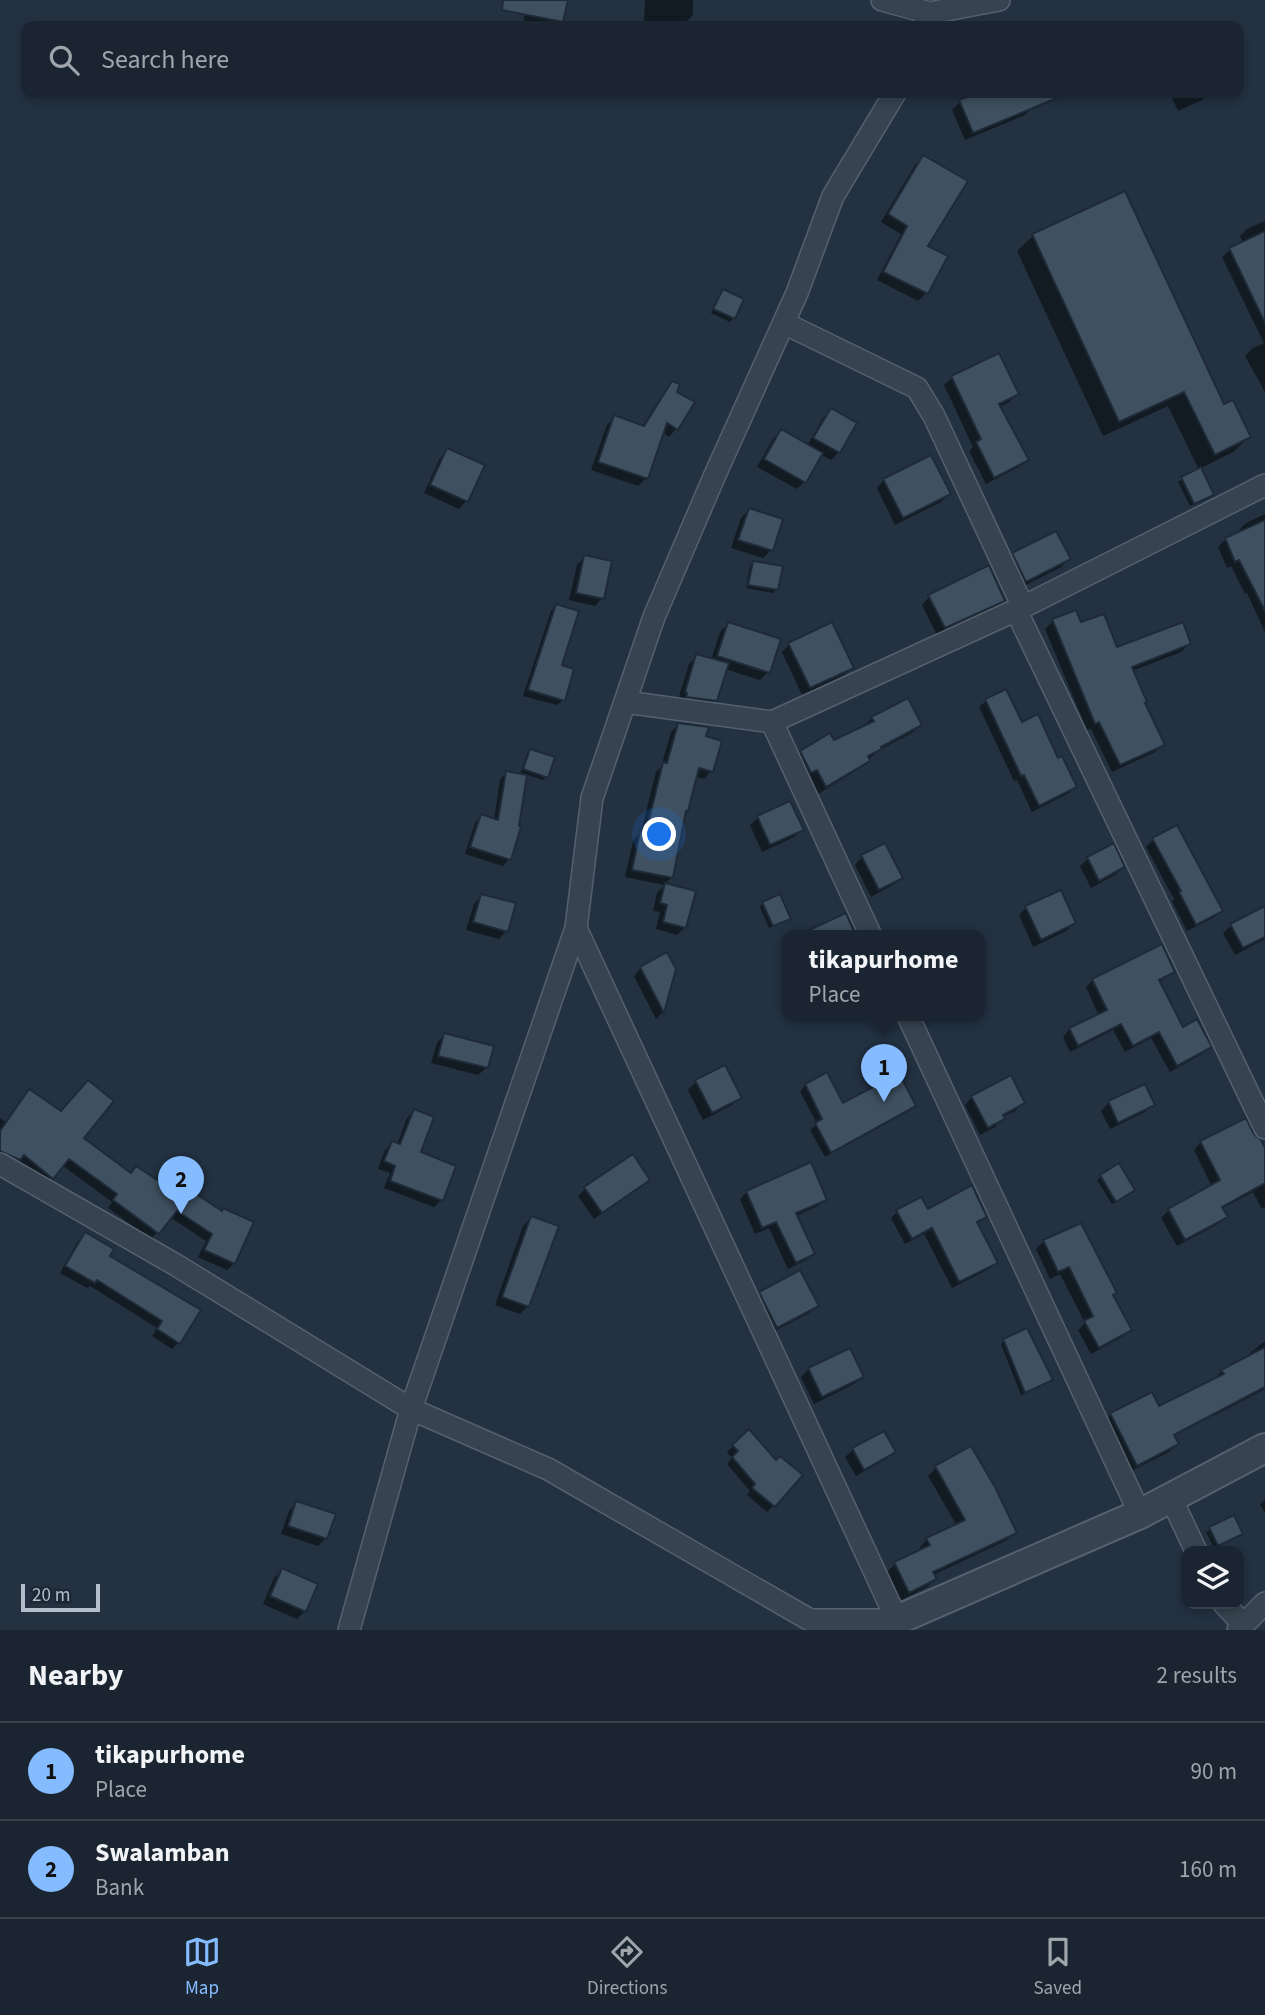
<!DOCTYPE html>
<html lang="en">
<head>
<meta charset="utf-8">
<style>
  body { margin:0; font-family:"Source Sans 3",sans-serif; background:#232d39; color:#f1f3f6 }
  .controls { position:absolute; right:21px; bottom:21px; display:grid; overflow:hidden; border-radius:14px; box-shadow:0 4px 10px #0003 }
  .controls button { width:63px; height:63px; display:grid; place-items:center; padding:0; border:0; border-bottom:2px solid #38424d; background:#1a2531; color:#f1f3f6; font:35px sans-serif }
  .scale { position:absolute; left:21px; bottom:18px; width:79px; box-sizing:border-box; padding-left:7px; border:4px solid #b4becb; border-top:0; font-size:19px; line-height:24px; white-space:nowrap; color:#b4becb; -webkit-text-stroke:5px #1c2835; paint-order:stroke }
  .you { position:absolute; left:660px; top:835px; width:24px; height:24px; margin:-18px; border:5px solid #fff; border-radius:50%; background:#1a73e8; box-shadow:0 0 0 10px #1a73e833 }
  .badge { display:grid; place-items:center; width:46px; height:46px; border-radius:50%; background:#85bbff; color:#111; font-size:23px; font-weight:700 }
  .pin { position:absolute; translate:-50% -58px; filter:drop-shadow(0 2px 4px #0008) }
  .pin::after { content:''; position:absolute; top:37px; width:24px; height:21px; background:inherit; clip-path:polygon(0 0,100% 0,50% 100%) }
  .popup { position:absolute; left:782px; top:930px; width:203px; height:91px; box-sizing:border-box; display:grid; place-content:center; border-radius:14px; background:#1a2531; filter:drop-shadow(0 2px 5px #0005); font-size:23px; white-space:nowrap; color:#9fa5ab }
  .popup b { font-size:26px; color:#f1f3f6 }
  .popup::after { content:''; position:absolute; left:50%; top:100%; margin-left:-14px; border:14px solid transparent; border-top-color:#1a2531 }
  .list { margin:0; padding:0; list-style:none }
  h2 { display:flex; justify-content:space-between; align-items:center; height:91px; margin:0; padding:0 28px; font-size:30px }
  h2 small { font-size:23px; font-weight:400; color:#9fa5ab }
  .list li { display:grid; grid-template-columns:46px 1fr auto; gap:21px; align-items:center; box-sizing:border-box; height:98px; padding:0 28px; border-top:2px solid #38424d }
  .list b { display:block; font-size:26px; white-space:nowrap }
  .list p { margin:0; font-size:23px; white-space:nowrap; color:#9fa5ab }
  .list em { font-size:23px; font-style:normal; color:#9fa5ab }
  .icon { flex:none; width:38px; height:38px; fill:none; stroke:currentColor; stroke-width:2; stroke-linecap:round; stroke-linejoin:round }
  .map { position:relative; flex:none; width:1265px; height:1630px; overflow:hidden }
  .search { position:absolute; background:#1a2531; box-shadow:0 4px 10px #0003; left:21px; right:21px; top:21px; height:77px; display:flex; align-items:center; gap:18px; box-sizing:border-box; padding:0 24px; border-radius:14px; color:#9fa5ab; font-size:26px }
  .sheet { height:287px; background:#1a2531 }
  nav { display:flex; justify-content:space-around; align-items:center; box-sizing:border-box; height:98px; border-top:2px solid #38424d; background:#1a2531; font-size:19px; color:#9fa5ab }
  nav a { display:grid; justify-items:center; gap:4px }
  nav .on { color:#85bbff }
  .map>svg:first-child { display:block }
  .shadow { fill:#0007 }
  .building { fill:#3f5060; stroke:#1e2a37; stroke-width:2 }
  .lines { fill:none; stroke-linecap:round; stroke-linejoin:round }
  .minor-casing { stroke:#55616e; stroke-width:24 }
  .tertiary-casing { stroke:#55616e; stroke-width:32 }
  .minor { stroke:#374350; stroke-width:21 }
  .tertiary { stroke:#374350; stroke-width:28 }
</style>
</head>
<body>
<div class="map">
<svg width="1265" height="1630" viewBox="0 0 1265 1630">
  <rect width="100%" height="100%" fill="#233141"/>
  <path class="shadow" d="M528,0H566L562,21L557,26L523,23Z
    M645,0H693V15L685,23L644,22Z
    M982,93H1027L1033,107L1025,115L965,140L952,110L960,102Z
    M1170,93H1209L1202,100L1178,111Z
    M923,157L926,246L945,256L926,293L918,301L877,280L901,234L881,222L915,165Z
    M1265,221V392L1245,356L1253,348L1264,343L1222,257L1230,250L1243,243L1240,236L1247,229Z
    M1033,236L1223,406L1249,437L1233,452L1199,469L1211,495L1208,498L1190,506L1178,482L1199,470L1168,406L1103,436L1017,251Z
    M723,291L733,318L730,322L711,313Z
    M952,378L1017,394L1009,402L999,407L1027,459L1019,467L986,484L969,451L973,447L944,385Z
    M673,383L676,429L669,437L662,432L646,478L638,486L591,470L607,425L614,417L642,427L665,391Z
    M831,411L839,452L831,460L820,454L804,482L797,489L757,467L773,439L781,431L807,446L823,418Z
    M448,451L466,501L459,509L424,493L440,458Z
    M884,480L949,494L941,502L895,525L877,488Z
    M749,510L771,550L763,558L731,548L741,518Z
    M1265,514V632L1247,593L1245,594L1231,566L1227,568L1218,547L1226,539L1240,533L1239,530L1246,523Z
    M1013,555L1069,559L1061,567L1018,589L1006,562Z
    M585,557L602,598L595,606L569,600L577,565Z
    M753,563L776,590L773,593L746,588L750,566Z
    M929,597L1003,600L995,608L937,635L922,605Z
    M557,606L563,700L557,705L523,696L551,611Z
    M1075,612L1080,625L1116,649L1189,644L1181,652L1132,671L1143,704L1162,744L1155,752L1112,772L1091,729L1087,730L1045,629L1053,621Z
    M728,624L768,672L760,680L725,669L715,700L707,708L678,700L689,664L697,656L711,660L720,632Z
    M790,644L852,667L844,675L802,695L782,652Z
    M986,701L1021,725L1057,760L1075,787L1069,793L1032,812L1017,780L1014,781L979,707Z
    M872,718L920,725L912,733L879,750L860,768L818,794L809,777L793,761L801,753L834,742L864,726Z
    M679,724L704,737L711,771L704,779L695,777L684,813L672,877L664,885L625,877L633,841L641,832L656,772L661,767L671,732Z
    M531,751L546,777L543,780L525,774L517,828L509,859L503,866L465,854L475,823L481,816L494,820L500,780L506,773L520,775L527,754Z
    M758,818L801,829L794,837L762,852L750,825Z
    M1153,840L1221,910L1213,918L1187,931L1172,901L1174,899L1146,847Z
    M1113,846L1123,867L1115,875L1091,888L1080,866L1088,859Z
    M862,857L901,877L893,885L871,897L855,865Z
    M665,885L685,927L677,935L656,929L660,912L653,911L657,893Z
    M482,896L506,931L499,939L466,930L474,904Z
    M763,903L789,918L769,928L760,907Z
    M1265,907V939L1235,955L1223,933L1231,926Z
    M1026,908L1074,923L1066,931L1033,947L1019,915Z
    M641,968L674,969L663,1012L656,1019L634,976Z
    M1173,971L1158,983L1182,1030L1210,1047L1202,1054L1170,1072L1151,1038L1125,1052L1113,1030L1070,1052L1063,1037L1070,1029L1099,1016L1086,987L1093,980Z
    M444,1035L486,1068L478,1075L431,1063L437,1043Z
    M696,1082L739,1098L732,1105L703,1120L688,1090Z
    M806,1085L842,1106L914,1105L909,1111L825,1157L810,1130L817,1124L800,1091Z
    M1145,1086L1153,1104L1145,1112L1110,1129L1101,1111L1109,1103Z
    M29,1091L82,1138L130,1174L177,1195L184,1188L234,1263L227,1270L198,1257L206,1241L170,1217L151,1239L108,1208L112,1202L62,1165L45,1184L17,1161L12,1166L0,1159V1118L6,1122Z
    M972,1097L1023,1103L1015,1111L1002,1117L995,1127L980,1135L965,1105Z
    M414,1111L418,1153L441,1200L434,1207L384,1188L390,1173L378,1169L385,1150L392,1143L397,1145L407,1118Z
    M1201,1142L1265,1152V1207L1262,1209L1253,1192L1221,1209L1225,1217L1218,1224L1177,1246L1161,1218L1169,1210L1212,1187L1194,1150Z
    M1118,1166L1130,1193L1112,1204L1097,1180Z
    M648,1180L594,1219L578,1196L585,1189Z
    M747,1192L825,1199L818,1206L796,1216L813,1253L806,1260L788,1269L769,1228L755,1234L740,1199Z
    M897,1212L985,1216L976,1224L996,1262L989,1269L952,1288L924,1234L905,1244L891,1218Z
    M531,1218L528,1306L520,1314L495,1305L523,1226Z
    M85,1234L108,1257L177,1299L179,1342L172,1349L152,1336L157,1328L90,1286L87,1288L60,1273L78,1241Z
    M1044,1241L1112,1296L1130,1329L1122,1337L1091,1354L1078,1330L1085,1323L1060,1274L1050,1279L1036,1249Z
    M760,1293L817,1305L809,1313L769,1334L752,1301Z
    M1004,1341L1050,1379L1021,1395L1001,1344Z
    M1265,1341V1389L1214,1416L1201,1391L1222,1371L1252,1356L1250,1353Z
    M809,1369L862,1377L854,1384L814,1404L801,1377Z
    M1158,1408L1188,1426L1173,1437L1177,1444L1169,1452L1129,1472L1103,1422L1111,1414Z
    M749,1432L776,1462L800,1475L767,1512L747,1495L750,1491L727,1464L732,1458L727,1452Z
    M970,1449L1015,1532L1007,1540L933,1575L935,1579L927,1587L901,1600L887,1572L895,1564L921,1551L920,1547L927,1540L957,1526L928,1476L936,1468Z
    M853,1450L894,1452L886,1459L856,1476L845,1457Z
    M1265,1500V1513L1260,1504Z
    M297,1503L326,1538L318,1546L281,1534L289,1511Z
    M1233,1518L1241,1534L1214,1548L1206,1532Z
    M282,1570L305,1611L297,1619L263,1604L274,1578Z"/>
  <path class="building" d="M503,0H568L563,22L502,10Z
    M978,93H1069L973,133L959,100Z
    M923,155L968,181L928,246L948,256L928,294L883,272L907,226L888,214Z
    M1125,191L1224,404L1233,400L1251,437L1215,455L1184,392L1119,422L1032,234Z
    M1265,231V323L1229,248Z
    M723,289L744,299L735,319L713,309Z
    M999,353L1019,394L999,404L1029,460L994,478L976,442L981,439L951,376Z
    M672,381L680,384L677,392L695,402L678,430L667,423L648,479L598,462L614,415L644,426Z
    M831,408L857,423L840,453L813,438Z
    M781,429L823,453L806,483L764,459Z
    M447,448L485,465L468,502L430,485Z
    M931,455L951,494L903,518L883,479Z
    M1201,467L1214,495L1194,504L1181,477Z
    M749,508L783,519L773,551L738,540Z
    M1265,520V611L1239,560L1235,562L1225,538Z
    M1056,531L1071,559L1026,582L1012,553Z
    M584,555L612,561L604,599L576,593Z
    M753,561L783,566L778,590L748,585Z
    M989,565L1005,601L945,628L928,595Z
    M556,604L579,611L562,665L574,669L565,701L528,690Z
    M1076,610L1081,622L1104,614L1117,647L1183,622L1191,644L1132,667L1147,702L1145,703L1165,745L1120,765L1099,722L1095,724L1052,619Z
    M728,622L781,639L770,673L717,656Z
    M832,622L854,668L810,688L788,643Z
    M696,654L729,663L717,701L686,697L687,693L685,692Z
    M1006,689L1022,722L1038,714L1058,758L1062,756L1077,787L1039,806L1024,775L1021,776L985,699Z
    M908,698L922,725L881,747L882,749L868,756L870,761L826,787L817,770L811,773L800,751L830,733L834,740L874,721L871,717Z
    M678,723L709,727L706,736L722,741L713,772L699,768L688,811H686L673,878L632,870L640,831L646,832L663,762L667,763Z
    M530,749L555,757L548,778L523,769Z
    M506,771L527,775L519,826L521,827L511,860L470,847L481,814L498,820Z
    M790,801L804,830L770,845L757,816Z
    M1177,825L1223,911L1196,925L1179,892L1181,891L1152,838Z
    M885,843L903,878L879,890L861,855Z
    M1114,843L1125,867L1099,881L1087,857Z
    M665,883L696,891L686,928L663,922L667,905L660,903Z
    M1061,890L1076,923L1041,940L1025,906Z
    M481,894L516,903L508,932L473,922Z
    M780,894L791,919L773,926L762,902Z
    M1265,906V937L1243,948L1230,924Z
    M846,913L856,936H796Z
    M1162,944L1175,972L1159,980L1183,1027L1197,1019L1212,1047L1177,1066L1159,1032L1133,1046L1121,1024L1078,1046L1069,1028L1107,1010L1092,979Z
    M667,952L676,969L664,1013L640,967Z
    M444,1033L494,1046L488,1068L438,1056Z
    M725,1065L742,1098L712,1113L695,1080Z
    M827,1072L843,1103L899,1073L916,1106L831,1153L815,1123L822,1119L805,1084Z
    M1011,1075L1025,1103L1003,1115L1005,1119L988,1128L971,1096Z
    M88,1080L114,1101L84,1138L131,1173L136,1166L179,1194L184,1186L222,1211L223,1208L254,1222L235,1264L204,1250L212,1234L177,1211L159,1234L113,1200L117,1194L69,1159L53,1179L24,1155L20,1160L0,1151V1131L29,1089L61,1111Z
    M1145,1084L1155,1105L1118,1123L1108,1101Z
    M414,1109L434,1117L421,1152L456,1166L443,1201L390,1181L395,1166L384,1161L392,1141L400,1144Z
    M1246,1118L1254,1134L1261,1140L1265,1148V1183L1222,1207L1228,1217L1185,1240L1168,1209L1220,1180L1200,1141Z
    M633,1154L650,1180L602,1213L584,1187Z
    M811,1162L827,1200L796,1213L815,1254L796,1263L776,1222L762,1228L746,1191Z
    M1119,1163L1135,1190L1116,1202L1100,1175Z
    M972,1185L987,1217L977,1222L998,1263L959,1282L932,1228L912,1239L896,1210L921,1197L928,1209Z
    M531,1216L559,1226L529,1307L502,1297Z
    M1081,1223L1117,1293L1113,1295L1132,1330L1099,1348L1084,1321L1093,1316L1069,1267L1058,1272L1043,1240Z
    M85,1232L114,1249L110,1256L201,1310L180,1344L157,1329L162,1321L97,1280L95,1283L65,1266Z
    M800,1270L819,1306L777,1328L759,1292Z
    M1027,1328L1053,1380L1025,1393L1003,1339Z
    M1265,1347V1387L1174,1435L1179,1444L1137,1466L1110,1413L1152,1392L1159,1406L1224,1374L1221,1370Z
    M850,1348L864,1377L822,1397L808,1368Z
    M749,1429L776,1460L780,1456L803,1475L775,1507L752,1488L755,1484L732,1457L738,1451L732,1445Z
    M884,1431L896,1452L864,1470L852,1448Z
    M971,1446L995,1487L1017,1533L933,1572L937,1579L909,1593L894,1562L930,1545L926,1538L965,1520L935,1466Z
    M296,1501L336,1514L327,1539L288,1526Z
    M1234,1515L1243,1534L1218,1546L1209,1527Z
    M282,1568L318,1584L306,1612L270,1596Z"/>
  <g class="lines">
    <g class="minor-casing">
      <path id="minor" d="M882,0L930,13
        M923,26L930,13L999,0
        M784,323L917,388L934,416L1023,607
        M1016,610L1265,1128
        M625,702L772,722L1023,607L1265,485
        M772,722L871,936
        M908,1016L1140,1514
        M0,1164L176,1265L411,1409L548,1469L810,1620H897L576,928
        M1171,1498L1196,1551
        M1224,1604L1244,1625
        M349,1630L411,1409L576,928L592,798L654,617L714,477L797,293L833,196L895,93
        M1238,1630L1265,1603"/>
    </g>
    <g class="tertiary-casing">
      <path id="tertiary" d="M881,1630L897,1620L1140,1514L1265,1448"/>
    </g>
    <use href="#minor" class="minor"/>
    <use href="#tertiary" class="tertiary"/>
  </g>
</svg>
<div class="controls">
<button><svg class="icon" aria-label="layers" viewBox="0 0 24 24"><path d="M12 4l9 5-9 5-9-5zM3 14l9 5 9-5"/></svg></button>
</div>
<div class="scale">20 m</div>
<div class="you"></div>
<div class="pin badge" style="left:884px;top:1102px">1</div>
<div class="popup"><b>tikapurhome</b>Place</div>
<div class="pin badge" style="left:181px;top:1214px">2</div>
<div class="search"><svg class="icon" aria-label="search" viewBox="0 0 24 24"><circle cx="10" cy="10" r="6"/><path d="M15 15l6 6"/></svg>Search here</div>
</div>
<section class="sheet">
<h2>Nearby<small>2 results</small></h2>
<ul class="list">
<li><span class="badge">1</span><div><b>tikapurhome</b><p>Place</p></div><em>90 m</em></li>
<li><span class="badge">2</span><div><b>Swalamban</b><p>Bank</p></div><em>160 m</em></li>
</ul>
</section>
<nav>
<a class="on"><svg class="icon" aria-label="map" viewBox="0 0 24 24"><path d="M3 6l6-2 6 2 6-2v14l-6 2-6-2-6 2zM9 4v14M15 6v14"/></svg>Map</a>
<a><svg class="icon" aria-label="directions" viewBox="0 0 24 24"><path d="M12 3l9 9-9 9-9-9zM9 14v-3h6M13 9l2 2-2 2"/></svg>Directions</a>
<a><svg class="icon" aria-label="saved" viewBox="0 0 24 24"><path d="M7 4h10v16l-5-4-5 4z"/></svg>Saved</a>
</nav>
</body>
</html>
